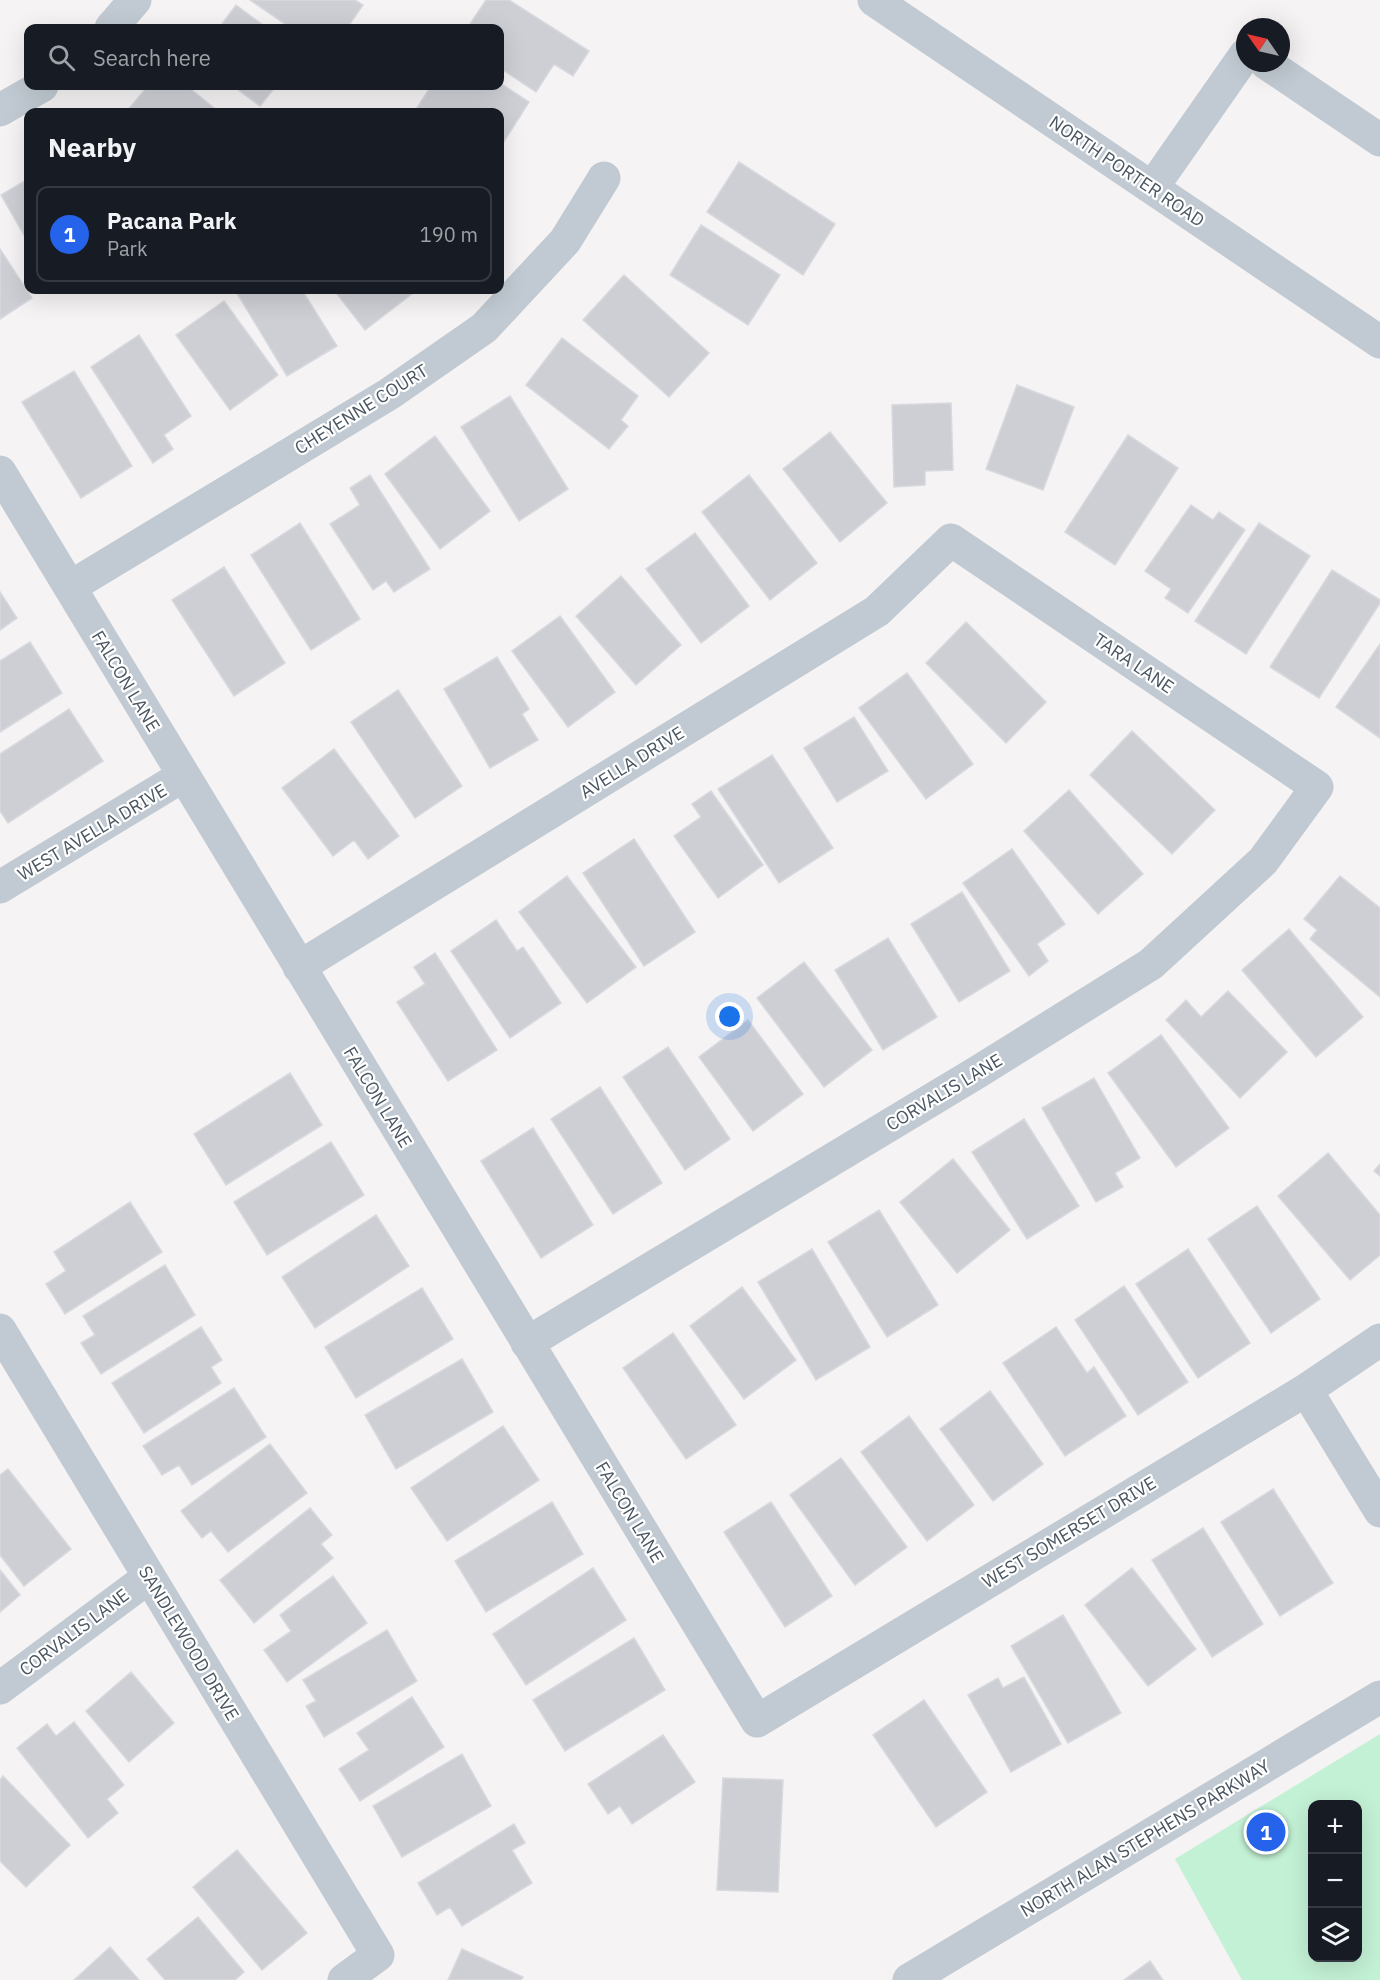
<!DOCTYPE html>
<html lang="en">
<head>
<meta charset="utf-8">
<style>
  body { margin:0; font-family:"IBM Plex Sans",sans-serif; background:#20242c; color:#f1f3f6 }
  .controls { position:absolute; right:18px; bottom:18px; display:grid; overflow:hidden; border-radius:12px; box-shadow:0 6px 24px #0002 }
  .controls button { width:54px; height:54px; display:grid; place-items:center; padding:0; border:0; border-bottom:2px solid #363941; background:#171b24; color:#f1f3f6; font:30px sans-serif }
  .compass { position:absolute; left:1236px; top:18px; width:54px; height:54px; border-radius:50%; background:#171b24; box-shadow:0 6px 24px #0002; rotate:304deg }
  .you { position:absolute; left:730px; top:1017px; width:21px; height:21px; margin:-15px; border:4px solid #fff; border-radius:50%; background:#1a73e8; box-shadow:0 0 0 9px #1a73e833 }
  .badge { display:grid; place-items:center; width:39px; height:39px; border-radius:50%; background:#2563eb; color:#fff; font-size:20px; font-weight:700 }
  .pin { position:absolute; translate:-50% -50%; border:3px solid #fff; box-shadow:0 2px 6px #0006 }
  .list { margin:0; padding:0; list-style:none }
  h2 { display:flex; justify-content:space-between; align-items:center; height:78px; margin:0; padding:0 24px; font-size:26px }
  h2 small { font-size:20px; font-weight:400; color:#9ea1a6 }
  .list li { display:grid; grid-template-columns:39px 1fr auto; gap:18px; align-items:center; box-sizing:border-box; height:96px; margin:0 12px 12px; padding:0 12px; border:2px solid #363941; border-radius:12px }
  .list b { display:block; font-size:22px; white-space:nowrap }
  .list p { margin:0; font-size:20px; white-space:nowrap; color:#9ea1a6 }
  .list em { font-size:20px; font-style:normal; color:#9ea1a6 }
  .icon { flex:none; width:33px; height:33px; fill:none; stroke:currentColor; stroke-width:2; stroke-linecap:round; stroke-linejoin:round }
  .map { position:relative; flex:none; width:1380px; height:1980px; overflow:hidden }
  .search { position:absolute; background:#171b24; box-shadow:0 6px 24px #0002; left:24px; top:24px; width:480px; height:66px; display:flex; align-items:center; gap:15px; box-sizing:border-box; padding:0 21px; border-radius:12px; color:#9ea1a6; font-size:22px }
  .panel { position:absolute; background:#171b24; box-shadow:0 6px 24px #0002; left:24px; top:108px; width:480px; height:186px; border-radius:12px }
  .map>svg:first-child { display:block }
  .green { fill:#c3f1d5; fill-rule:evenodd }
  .building { fill:#cdcfd5; stroke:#d7d9de; stroke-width:1.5 }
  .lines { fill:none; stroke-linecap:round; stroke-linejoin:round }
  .minor { stroke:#c1cad2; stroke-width:33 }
  .labels { text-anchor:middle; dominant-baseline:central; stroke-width:4.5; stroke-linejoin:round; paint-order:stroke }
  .street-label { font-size:18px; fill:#4a5661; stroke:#fff }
</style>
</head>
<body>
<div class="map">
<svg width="1380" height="1980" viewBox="0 0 1380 1980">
  <rect width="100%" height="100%" fill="#f5f3f3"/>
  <path class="green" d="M1380,1734V1980H1242L1175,1859ZM1312,1804H1358V1958H1312Z"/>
  <path class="building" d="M250,0H355L363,5L347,28H291Z
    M486,0H509L589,51L573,76L554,64L536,92L500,68V28L468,27Z
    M236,5L267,28H219Z
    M500,83L529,102L500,148V112H425L417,108L431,86H500Z
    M148,86H187L219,112H126Z
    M233,86H276L260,106Z
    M739,162L835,224L803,275L707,212Z
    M28,179V242L1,195Z
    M701,225L780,275L748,325L670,275Z
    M0,249L32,298L0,319Z
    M624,275L709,353L669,397L583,320Z
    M235,290H302L337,346L287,376Z
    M334,290H417L365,330Z
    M224,301L278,375L230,410L176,335Z
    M139,335L191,416L164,435L173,449L153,463L91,367Z
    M562,338L638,396L621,420L628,426L609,449L526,385Z
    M74,371L132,466L81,498L22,402Z
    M1017,385L1074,407L1043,490L986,469Z
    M510,396L568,489L519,521L461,427Z
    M951,403L953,470L925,471V485L894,487L892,405Z
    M830,432L887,503L840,542L783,469Z
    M1128,435L1178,468L1115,565L1065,532Z
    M435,436L490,511L440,549L385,474Z
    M370,475L430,569L394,592L386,581L373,590L330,524L360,505L350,488Z
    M749,475L817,563L770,600L702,512Z
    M1191,505L1213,520L1219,512L1245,530L1188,613L1165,598L1171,589L1145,571Z
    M300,523L360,619L311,650L251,555Z
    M1259,523L1310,556L1246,654L1195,621Z
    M695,533L749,606L701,643L646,569Z
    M224,567L285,663L234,696L172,600Z
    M1332,570L1380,600V603L1319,698L1270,667Z
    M621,576L681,645L636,685L576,616Z
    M0,592L17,618L0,630Z
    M560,616L615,692L568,727L512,651Z
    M966,622L1046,702L1006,743L926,663Z
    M30,642L62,693L0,732V661Z
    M1380,644V738L1336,707Z
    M497,657L529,709L522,714L538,740L490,768L444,689Z
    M907,673L973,764L926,799L859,708Z
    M398,690L462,786L415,818L351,722Z
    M69,709L103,761L8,823L0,811V754Z
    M854,717L888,771L837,802L804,748Z
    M1132,731L1215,810L1172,854L1090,775Z
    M334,749L399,836L368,859L354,840L333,856L282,788Z
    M772,755L833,848L779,883L718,789Z
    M1069,790L1143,874L1098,914L1024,831Z
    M711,791L763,865L718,898L674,836L701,817L692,804Z
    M634,839L695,932L644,966L583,873Z
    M1012,849L1065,924L1037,944L1048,961L1029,976L963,883Z
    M567,876L636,967L587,1003L519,912Z
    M1340,876L1380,908V997L1310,939L1317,930L1304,919Z
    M962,892L1010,971L959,1002L911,924Z
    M496,920L517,951L523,947L561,1003L510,1038L451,951Z
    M1289,929L1363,1017L1316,1057L1242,970Z
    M888,938L937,1017L883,1050L835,970Z
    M435,953L497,1050L448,1081L397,1002L425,984L414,967Z
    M804,962L872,1050L824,1087L757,998Z
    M1228,991L1287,1052L1240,1098L1166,1020L1186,1000L1201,1017Z
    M748,1020L803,1094L753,1131L699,1057Z
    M1161,1035L1229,1128L1176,1167L1108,1073Z
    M668,1047L730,1139L685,1170L623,1077Z
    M290,1073L322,1125L226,1185L194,1134Z
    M1094,1078L1140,1158L1115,1173L1123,1187L1096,1202L1042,1108Z
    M600,1087L662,1183L613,1214L551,1119Z
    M1024,1119L1079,1206L1027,1239L972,1152Z
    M533,1128L593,1225L541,1258L481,1161Z
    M331,1142L364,1195L267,1255L234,1202Z
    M1328,1153L1380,1215V1255L1350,1280L1278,1196Z
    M953,1159L1010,1230L957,1273L900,1202Z
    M1380,1164V1176L1374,1171Z
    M130,1202L162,1252L65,1314L46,1284L66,1271L54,1252Z
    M1257,1206L1320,1299L1271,1333L1208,1239Z
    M879,1210L938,1305L887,1337L828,1242Z
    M376,1215L409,1266L315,1328L282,1277Z
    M812,1249L870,1347L816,1380L758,1282Z
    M1188,1249L1250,1343L1198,1378L1136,1284Z
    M165,1265L195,1315L101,1374L81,1343L95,1335L83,1316Z
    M1124,1286L1188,1382L1138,1415L1075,1320Z
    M742,1287L796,1360L744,1399L690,1326Z
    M422,1288L453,1339L356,1398L325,1347Z
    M201,1327L222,1360L211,1367L221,1383L144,1433L112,1383Z
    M1056,1327L1087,1373L1094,1367L1126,1416L1065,1456L1003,1363Z
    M673,1333L736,1425L686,1459L623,1368Z
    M462,1359L493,1412L396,1469L365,1415Z
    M234,1388L266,1437L192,1485L179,1465L162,1475L143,1446Z
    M990,1391L1043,1464L993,1501L940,1429Z
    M909,1416L974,1505L927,1541L861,1452Z
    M503,1426L539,1480L447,1541L411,1488Z
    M270,1444L307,1493L228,1552L211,1531L202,1538L181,1511Z
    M841,1458L907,1547L855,1585L790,1495Z
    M8,1469L71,1549L24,1586L0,1555V1475Z
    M1273,1489L1333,1583L1280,1616L1221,1522Z
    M552,1502L583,1554L486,1612L455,1561Z
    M771,1502L832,1596L785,1627L724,1532Z
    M310,1508L332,1535L321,1544L333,1558L254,1623L220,1580Z
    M1203,1528L1263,1624L1212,1657L1152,1560Z
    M593,1568L626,1620L526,1685L493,1634Z
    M1132,1568L1196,1649L1148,1686L1085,1605Z
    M0,1570L20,1595L0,1612Z
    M333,1576L367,1623L287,1682L264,1650L291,1631L280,1615Z
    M1063,1615L1121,1713L1068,1743L1011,1646Z
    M387,1630L417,1681L324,1737L306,1706L316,1701L303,1680Z
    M634,1638L665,1690L565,1751L533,1700Z
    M131,1672L174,1723L129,1762L86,1711Z
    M1024,1677L1061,1744L1011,1772L968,1695L998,1678L1003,1688Z
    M412,1697L444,1747L360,1801L339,1769L369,1750L357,1733Z
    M924,1700L987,1792L936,1827L873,1735Z
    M74,1722L124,1785L107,1799L118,1813L88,1838L17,1748L47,1724L56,1736Z
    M663,1735L695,1782L632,1824L620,1806L608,1814L588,1784Z
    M462,1754L491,1806L402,1857L373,1806Z
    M3,1776L70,1845L26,1887L0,1861V1780Z
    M723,1778L783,1780L778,1892L717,1890Z
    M514,1824L525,1843L512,1850L532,1883L462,1926L450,1907L437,1915L418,1883Z
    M237,1850L307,1933L262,1970L193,1887Z
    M198,1917L244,1972L235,1980H165L147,1959Z
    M110,1947L139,1980H74Z
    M462,1949L523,1977L521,1980H448Z
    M1150,1961L1163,1980H1124Z"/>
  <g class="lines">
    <path class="minor" d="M874,0L1380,342
      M111,28L135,0
      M1266,63L1380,140
      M0,110L42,86
      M1152,188L1245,55
      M0,472L757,1721L1306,1390L1380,1340
      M70,587L389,394L484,328L565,241L604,178
      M0,887L183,776
      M299,967L877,611L951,540L1317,787L1263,861L1151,964L976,1073L527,1343
      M0,1330L378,1955L344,1980
      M1306,1390L1380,1511
      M0,1688L149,1577
      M909,1980L1380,1697"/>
  </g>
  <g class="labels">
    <g class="street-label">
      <text transform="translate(1127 171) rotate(34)">NORTH PORTER ROAD</text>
      <text transform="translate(361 409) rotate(-32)">CHEYENNE COURT</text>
      <text transform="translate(1134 663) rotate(34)">TARA LANE</text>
      <text transform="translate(126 681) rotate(59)">FALCON LANE</text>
      <text transform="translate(632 762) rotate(-32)">AVELLA DRIVE</text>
      <text transform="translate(92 832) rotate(-31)">WEST AVELLA DRIVE</text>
      <text transform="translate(944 1092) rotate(-31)">CORVALIS LANE</text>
      <text transform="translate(378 1097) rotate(59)">FALCON LANE</text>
      <text transform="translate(630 1512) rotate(59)">FALCON LANE</text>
      <text transform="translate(1069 1532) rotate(-31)">WEST SOMERSET DRIVE</text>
      <text transform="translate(74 1632) rotate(-37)">CORVALIS LANE</text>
      <text transform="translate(189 1643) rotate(59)">SANDLEWOOD DRIVE</text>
      <text transform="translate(1145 1838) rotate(-31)">NORTH ALAN STEPHENS PARKWAY</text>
    </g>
  </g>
</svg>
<div class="controls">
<button>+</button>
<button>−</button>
<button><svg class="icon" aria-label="layers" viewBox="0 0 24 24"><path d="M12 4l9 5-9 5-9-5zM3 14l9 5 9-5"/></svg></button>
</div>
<svg class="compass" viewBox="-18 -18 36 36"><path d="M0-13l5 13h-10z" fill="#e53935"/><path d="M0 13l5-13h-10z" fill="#9ea1a6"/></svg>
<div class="you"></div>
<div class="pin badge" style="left:1266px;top:1832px">1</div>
<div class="search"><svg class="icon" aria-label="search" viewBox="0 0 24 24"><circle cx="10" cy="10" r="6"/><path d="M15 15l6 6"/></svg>Search here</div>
<section class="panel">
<h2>Nearby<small></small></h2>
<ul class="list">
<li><span class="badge">1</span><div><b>Pacana Park</b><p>Park</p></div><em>190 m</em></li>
</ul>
</section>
</div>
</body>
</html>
